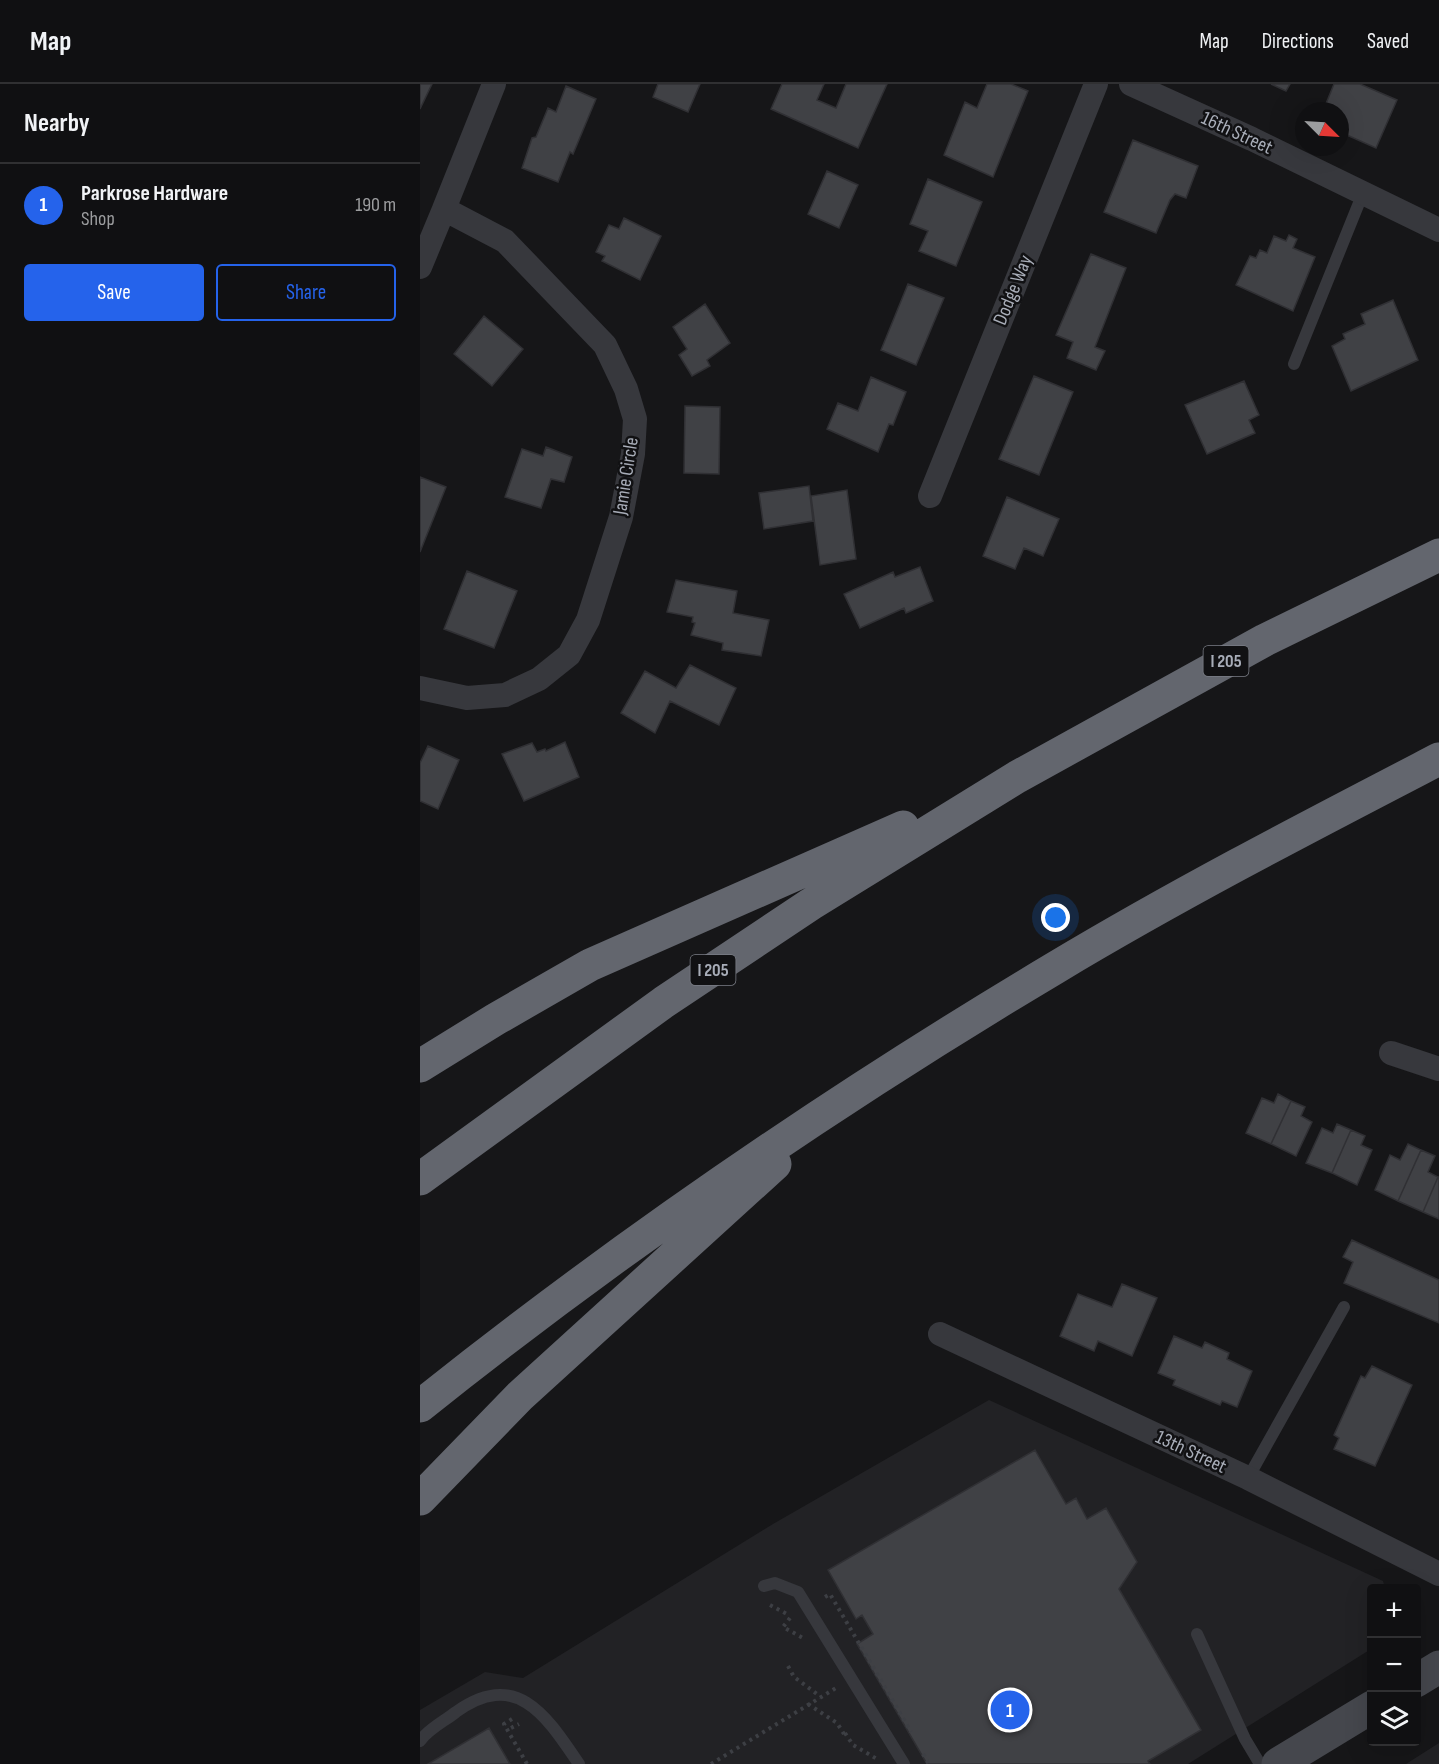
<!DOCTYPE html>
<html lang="en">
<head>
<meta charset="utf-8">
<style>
  body { margin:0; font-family:"Sofia Sans Condensed",sans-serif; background:#1e1e20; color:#f1f3f6 }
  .controls { position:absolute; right:18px; bottom:18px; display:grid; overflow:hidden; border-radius:6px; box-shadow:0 6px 24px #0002 }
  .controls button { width:54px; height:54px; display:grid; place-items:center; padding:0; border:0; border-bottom:2px solid #303032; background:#101012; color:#f1f3f6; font:30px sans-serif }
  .compass { position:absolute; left:875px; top:18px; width:54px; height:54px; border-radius:50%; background:#101012; box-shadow:0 6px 24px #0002; rotate:114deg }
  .you { position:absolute; left:636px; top:834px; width:21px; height:21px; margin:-15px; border:4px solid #fff; border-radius:50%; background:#1a73e8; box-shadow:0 0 0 9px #1a73e833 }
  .badge { display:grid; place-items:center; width:39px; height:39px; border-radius:50%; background:#2563eb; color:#fff; font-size:20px; font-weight:700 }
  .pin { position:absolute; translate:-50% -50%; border:3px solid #fff; box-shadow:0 2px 6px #0006 }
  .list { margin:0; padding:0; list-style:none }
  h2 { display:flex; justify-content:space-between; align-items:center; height:78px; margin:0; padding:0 24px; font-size:26px }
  h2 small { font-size:20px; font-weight:400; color:#9c9d9f }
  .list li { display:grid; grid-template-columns:39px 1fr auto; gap:18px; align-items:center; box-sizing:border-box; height:84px; padding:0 24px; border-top:2px solid #303032 }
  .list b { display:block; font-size:22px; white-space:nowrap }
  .list p { margin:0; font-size:20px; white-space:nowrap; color:#9c9d9f }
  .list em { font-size:20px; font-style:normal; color:#9c9d9f }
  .actions { display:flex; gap:12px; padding:18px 24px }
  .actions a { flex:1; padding:14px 0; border:2px solid #2563eb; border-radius:6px; text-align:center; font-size:21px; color:#2563eb }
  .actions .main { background:#2563eb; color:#fff }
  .icon { flex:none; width:33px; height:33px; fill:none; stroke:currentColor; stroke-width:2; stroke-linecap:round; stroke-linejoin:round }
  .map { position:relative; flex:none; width:1019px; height:1680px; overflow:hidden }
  header { display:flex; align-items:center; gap:36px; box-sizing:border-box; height:84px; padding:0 30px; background:#101012; border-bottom:2px solid #303032 }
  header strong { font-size:28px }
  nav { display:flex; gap:33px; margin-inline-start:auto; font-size:21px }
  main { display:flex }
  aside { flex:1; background:#101012 }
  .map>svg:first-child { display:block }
  .built { fill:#222225 }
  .building { fill:#404145; stroke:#303034; stroke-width:1.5 }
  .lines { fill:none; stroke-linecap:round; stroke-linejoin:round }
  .path { stroke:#3d3f44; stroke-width:4; stroke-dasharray:3 4.5; stroke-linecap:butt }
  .lane { stroke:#37383d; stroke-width:12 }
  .street { stroke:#37383d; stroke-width:24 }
  .secondary { stroke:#45474d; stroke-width:33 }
  .highway { stroke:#63666e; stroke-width:33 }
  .labels { text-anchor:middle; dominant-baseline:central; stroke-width:5; stroke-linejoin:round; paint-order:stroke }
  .shield { fill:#111113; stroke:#7b7e86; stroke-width:1.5 }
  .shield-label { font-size:18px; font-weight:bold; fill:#a8adb8 }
  .street-label { font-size:20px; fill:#a8adb8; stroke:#111113 }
</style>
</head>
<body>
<header>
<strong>Map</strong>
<nav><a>Map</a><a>Directions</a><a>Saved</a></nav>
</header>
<main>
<aside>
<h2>Nearby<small></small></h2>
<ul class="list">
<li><span class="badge">1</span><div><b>Parkrose Hardware</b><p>Shop</p></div><em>190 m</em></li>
</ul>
<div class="actions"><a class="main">Save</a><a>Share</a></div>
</aside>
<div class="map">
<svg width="1019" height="1680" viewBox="0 0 1019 1680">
  <rect width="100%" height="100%" fill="#161618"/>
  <path class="built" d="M569,1316L963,1497L965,1504H952L951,1565L768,1680H0V1626L65,1588L103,1594L353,1440Z
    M1019,1659V1680H986Z"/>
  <path class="building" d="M0,0H12L0,25Z
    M238,0H280L268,28L233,13Z
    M362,0H404L397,16L416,24L426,0H467L438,64L351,25Z
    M567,0H591L608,7L573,93L524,71L545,18L557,24Z
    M851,0H870L866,7Z
    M914,0H940L977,16L956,64L920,48V27H903Z
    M146,2L176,15L153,70L150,68L138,98L102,84L112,54L116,53L128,24L136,28Z
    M713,56L778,82L766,114L755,110L750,116L736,149L684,128Z
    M407,87L438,101L419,144L388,130Z
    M508,95L562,118L536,182L499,167L508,147L490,140Z
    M204,134L241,152L220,196L182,177L185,172L176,168L189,141L199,145Z
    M869,151L877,155L873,164L895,173L873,227L816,201L830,172L836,174L840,166L847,169L854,152L866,157Z
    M671,170L706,184L675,263L685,267L676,286L647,274L653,258L636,251Z
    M488,200L524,214L496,281L461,266Z
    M973,216L998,276L931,307L912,262L925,255L923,250L945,240L941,230Z
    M285,220L310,259L287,276L290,282L272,292L259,271L267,265L253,243Z
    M64,232L103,265L72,302L34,270Z
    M614,292L653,308L619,391L579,375Z
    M451,293L486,308L473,341L469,340L458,368L407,345L418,319L438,327Z
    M824,297L839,331L829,336L835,349L787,370L765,321Z
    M265,322L300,323L299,390L264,389Z
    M126,363L152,373L144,398L131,395L121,424L85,413L102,365L123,372Z
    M0,393L26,403L0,468Z
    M389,402L393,437L344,445L339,409Z
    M427,406L436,475L400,481L391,412Z
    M587,413L639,435L623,472L604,464L595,485L563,472Z
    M500,483L513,517L486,529L484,524L440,544L424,510L473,488L475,493Z
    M47,487L97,507L74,564L24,545Z
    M256,496L317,507L313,529L349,536L341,572L302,566L303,559L271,551L275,539L272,538L273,533L247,528Z
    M270,581L316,604L299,641L250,617L235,649L201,629L225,587L256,604Z
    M145,658L159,693L104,717L82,670L112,659L117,668L125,665L126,667Z
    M8,662L39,676L18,725L0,717V679Z
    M858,1010L871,1017L851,1060L826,1049L842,1014L854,1019Z
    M871,1017L885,1023L881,1032L892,1038L876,1072L851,1060Z
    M917,1040L931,1046L912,1089L886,1079L902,1044L913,1049Z
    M931,1046L945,1052L941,1061L952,1066L937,1101L912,1089Z
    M988,1060L1001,1066L978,1117L955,1106L970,1071L980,1076Z
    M1001,1066L1015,1072L1008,1088L1018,1093L1003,1128L978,1117Z
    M1018,1093H1019V1135L1003,1128Z
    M932,1156L1019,1196V1239L924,1199L933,1178L923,1173Z
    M702,1200L737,1214L712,1272L678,1257L674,1267L640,1252L658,1210L692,1223Z
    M754,1252L782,1264L785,1258L809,1269L807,1275L832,1287L817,1323L802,1317L800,1321L753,1301L755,1296L738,1289Z
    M952,1282L992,1301L955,1382L914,1365L919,1354L914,1351L941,1292L945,1294Z
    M615,1366L646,1420L656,1414L667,1435L686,1424L717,1478L699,1505L781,1646L728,1677L730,1680H507L437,1560L453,1550L442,1531L436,1535L408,1486Z
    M69,1644L90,1680H8Z"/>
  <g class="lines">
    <path class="path" d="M405,1513L410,1510L491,1648
      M350,1521L367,1530
      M370,1534L363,1543L383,1554
      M368,1582L374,1593L401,1613
      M388,1620L417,1639L424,1650
      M92,1635L84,1640L107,1680
      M91,1644L99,1640
      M425,1649L433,1661L457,1675
      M503,1670L509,1680
      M291,1680L416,1604"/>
    <path class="lane" d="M874,280L943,109
      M828,1394L924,1223
      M344,1502L355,1499L378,1508L484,1680
      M777,1550L825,1655L840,1680
      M0,1657C8,1645 25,1637 36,1628C97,1584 127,1633 159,1680"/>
    <path class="street" d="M711,0L832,55L1019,146
      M24,125L74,0
      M0,183L24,125L85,157L185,261L206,305L215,335L213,370L201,433L168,536L149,571L119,595L85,611L47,614L0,604
      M510,412L676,0
      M971,969L1019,985
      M520,1250L828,1394L1019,1490"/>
    <path class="secondary" d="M996,1597L1019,1583
      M858,1680L952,1623"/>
    <path class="highway" d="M0,982L76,935L170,881L483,743
      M0,1095L244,918L391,820L597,693L845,556L1019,471
      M0,1322C203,1160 412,1017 635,884C760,809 890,742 1019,675
      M0,1415L100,1312L355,1080"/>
  </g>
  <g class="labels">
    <g class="shield">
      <rect x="783.5" y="562" width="45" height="30" rx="4.5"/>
      <rect x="270.5" y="871" width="45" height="30" rx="4.5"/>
    </g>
    <g class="shield-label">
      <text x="806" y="577">I 205</text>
      <text x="293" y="886">I 205</text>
    </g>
    <g class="street-label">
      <text transform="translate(817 49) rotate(25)">16th Street</text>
      <text transform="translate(593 206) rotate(-68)">Dodge Way</text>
      <text transform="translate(206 392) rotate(-81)">Jamie Circle</text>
      <text transform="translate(771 1368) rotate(25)">13th Street</text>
    </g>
  </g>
</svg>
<div class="controls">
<button>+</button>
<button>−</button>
<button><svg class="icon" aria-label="layers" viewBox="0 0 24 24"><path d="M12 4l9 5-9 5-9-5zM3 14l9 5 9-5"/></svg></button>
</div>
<svg class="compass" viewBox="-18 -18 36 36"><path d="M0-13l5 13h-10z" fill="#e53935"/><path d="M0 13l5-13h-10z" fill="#9c9d9f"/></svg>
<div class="you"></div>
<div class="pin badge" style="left:590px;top:1626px">1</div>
</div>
</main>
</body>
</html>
